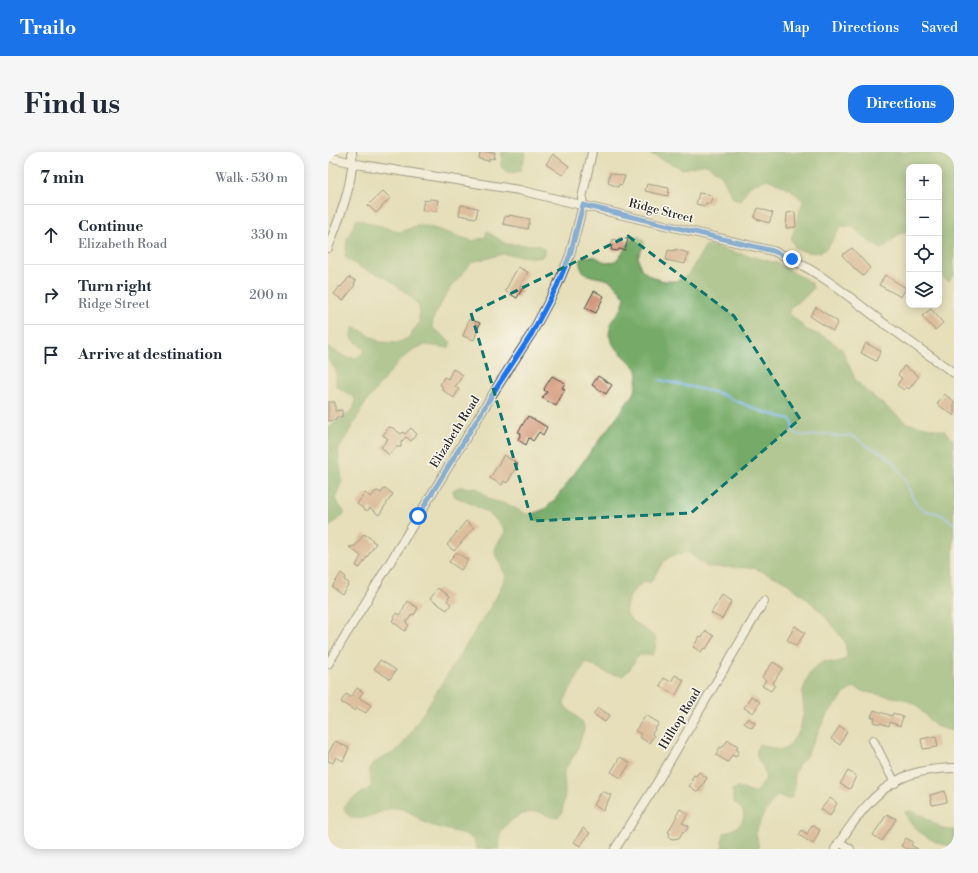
<!DOCTYPE html>
<html lang="en">
<head>
<meta charset="utf-8">
<style>
  body { margin:0; font-family:"Libre Bodoni",serif; background:#f6f6f7; color:#1f2937 }
  .controls { position:absolute; right:12px; top:12px; display:grid; overflow:hidden; border-radius:8px; box-shadow:0 2px 10px #0003 }
  .controls button { width:36px; height:36px; display:grid; place-items:center; padding:0; border:0; border-bottom:1px solid #e0e1e3; background:#fff; color:#1f2937; font:20px sans-serif }
  .stop { position:absolute; width:12px; height:12px; margin:-9px; border:3px solid #1a73e8; border-radius:50%; background:#fff }
  .stop.end { background:#1a73e8; border-color:#fff; box-shadow:0 1px 4px #0008 }
  .list { margin:0; padding:0; list-style:none }
  h2 { display:flex; justify-content:space-between; align-items:center; height:52px; margin:0; padding:0 16px; font-size:17px }
  h2 small { font-size:13px; font-weight:400; color:#747a83 }
  .list li { display:grid; grid-template-columns:26px 1fr auto; gap:12px; align-items:center; box-sizing:border-box; height:60px; padding:0 16px; border-top:1px solid #e0e1e3 }
  .list b { display:block; font-size:15px; white-space:nowrap }
  .list p { margin:0; font-size:13px; white-space:nowrap; color:#747a83 }
  .list em { font-size:13px; font-style:normal; color:#747a83 }
  .icon { flex:none; width:22px; height:22px; fill:none; stroke:currentColor; stroke-width:2; stroke-linecap:round; stroke-linejoin:round }
  .map { position:relative; flex:none; width:626px; height:697px; overflow:hidden; border-radius:16px }
  header { display:flex; align-items:center; gap:24px; box-sizing:border-box; height:56px; padding:0 20px; background:#1a73e8; color:#fff }
  header strong { font-size:19px }
  nav { display:flex; gap:22px; margin-inline-start:auto; font-size:14px }
  .intro { display:flex; align-items:center; justify-content:space-between; box-sizing:border-box; height:96px; padding:0 24px }
  h1 { margin:0; font-size:28px }
  .button { padding:10px 18px; border-radius:16px; background:#1a73e8; color:#fff; font-size:14px; font-weight:700 }
  main { display:flex; gap:24px; padding:0 24px }
  aside { flex:1; background:#fff; border-radius:16px; box-shadow:0 2px 10px #0003 }
  .map>svg:first-child { display:block }
  .forest { fill:#74aa67; stroke:#506a49 }
  .lines { fill:none; stroke-linecap:round; stroke-linejoin:round }
  .stream { stroke:#83baf2; stroke-width:2 }
  .building { fill:#d39779 }
  .street-casing { stroke:#474640; stroke-width:10 }
  .street { stroke:#fff; stroke-width:8 }
  .route { stroke:#1a73e8; stroke-width:5 }
  .marked { fill:none; stroke:#0f766e; stroke-width:3; stroke-dasharray:8 5; stroke-linejoin:round }
  .labels { text-anchor:middle; dominant-baseline:central; stroke-width:3; stroke-linejoin:round; paint-order:stroke }
  .street-label { font-size:12px; fill:#2b2b2b; stroke:#fbf7ec }
</style>
</head>
<body>
<header>
<strong>Trailo</strong>
<nav><a>Map</a><a>Directions</a><a>Saved</a></nav>
</header>
<div class="intro"><h1>Find us</h1><a class="button">Directions</a></div>
<main>
<aside>
<h2>7 min<small>Walk · 530 m</small></h2>
<ul class="list">
<li><svg class="icon" aria-label="ahead" viewBox="0 0 24 24"><path d="M12 20V5M6 11l6-6 6 6"/></svg><div><b>Continue</b><p>Elizabeth Road</p></div><em>330 m</em></li>
<li><svg class="icon" aria-label="right" viewBox="0 0 24 24"><path d="M7 20v-9h11M14 6l5 5-5 5"/></svg><div><b>Turn right</b><p>Ridge Street</p></div><em>200 m</em></li>
<li><svg class="icon" aria-label="arrive" viewBox="0 0 24 24"><path d="M6 21V4h12l-3 4 3 4H6"/></svg><div><b>Arrive at destination</b></div></li>
</ul>
</aside>
<div class="map">
<svg width="626" height="697" viewBox="0 0 626 697">
  <rect width="100%" height="100%" fill="#fbf7ec"/>
  <filter id="ink" filterUnits="userSpaceOnUse"><feTurbulence type="fractalNoise" baseFrequency=".025" numOctaves="2"/><feDisplacementMap in="SourceGraphic" scale="8" xChannelSelector="R" yChannelSelector="G"/><feConvolveMatrix kernelMatrix="1 2 1 2 8 2 1 2 1" color-interpolation-filters="sRGB"/></filter>
  <filter id="wash" filterUnits="userSpaceOnUse"><feTurbulence type="fractalNoise" baseFrequency=".012" numOctaves="4" result="noise"/><feDisplacementMap in="SourceGraphic" scale="16" xChannelSelector="R" yChannelSelector="G"/><feGaussianBlur stdDeviation="0.9" result="paint"/><feColorMatrix in="noise" values="0 0 0 0 0 0 0 0 0 0 0 0 0 0 0 0 0 1.4 0 .05"/><feComposite in="paint" operator="in"/></filter>
  <g filter="url(#wash)">
    <rect width="100%" height="100%" fill="#e6dfba"/>
    <path class="forest" d="M174,0H198L192,19L181,22L173,15Z
      M318,0H626V124L621,129L615,126L611,113V15H581V79L573,81L554,97L543,91L525,75L513,74C499,96 499,107 468,97L463,87L475,49L462,37L439,27L422,34L411,49L405,46L394,24L379,12L355,17Z
      M29,67L72,80L88,74H99L145,89L157,85L159,79L178,92L212,93L216,97V103L212,106L175,102L144,110L122,136L106,164L104,175L123,190L121,196L97,193L86,197L71,209L38,250L10,299L14,328L7,347L17,361L0,376V302L2,298L0,276L26,257L27,246L8,234V218L0,208V195L18,205L29,206L37,199L23,185L26,174L52,190L69,191L80,186L91,171V154L83,145L57,125L33,116L17,105L19,87Z
      M305,85H312L316,89V94L310,104C311,108 311,113 313,116C323,129 349,135 360,122C367,113 372,102 378,93L449,111L484,131L485,137L478,144L463,155L462,162L479,178L497,185L514,197L527,227L536,237L579,271L617,279L625,287L626,582L624,579L607,574L588,553L576,547L537,540L526,535L517,541L498,564L478,605L470,613L466,623L467,634L464,645L459,647L449,643L435,663L428,680L431,697H395L394,688L396,681C405,678 421,670 414,658C411,654 407,652 405,648C405,645 405,641 404,638L411,635L422,640H427C430,637 434,633 436,630C443,615 421,608 431,592L447,597L454,598L460,595L472,578L476,559L474,541L481,522L486,516L496,509C506,511 511,512 519,505L517,490L496,463L479,447L455,428L426,416L379,415L360,400C336,402 334,413 322,431L317,429C310,434 302,442 299,451C293,470 319,474 328,487L327,498L324,503H312L308,506L303,516L295,524L279,521L258,510L236,549L237,554L255,571L256,577L249,599L236,619L237,642L234,660L231,665C223,667 218,662 211,660C204,659 198,661 193,663C178,670 169,680 171,697H149L145,687L139,683C127,679 113,677 100,672C90,668 79,655 67,656C51,657 23,680 16,655L21,649L43,635C44,628 39,622 42,616C46,608 60,604 67,600C70,598 73,594 76,591L168,446L178,424L167,402V396L177,380C171,363 142,352 126,344L125,338L131,335L149,336L163,348L181,353L198,362H204L217,357L229,345L307,240L310,222L308,216L286,194L281,183L283,170L294,156L297,145C293,140 287,132 282,129C271,123 250,128 252,107L257,104L268,105L278,111L285,110L290,107Z
      M582,659L594,663L615,677L626,678V694C621,693 615,693 610,691C597,685 581,675 577,660Z"/>
    <g class="lines">
      <path class="stream" d="M332,228L390,241L432,259L462,267L465,272V280L470,283L481,284L499,282L509,284L522,283L528,286L539,294L554,301L565,310L578,329L585,347L589,352L598,359L609,361L619,366L626,372"/>
    </g>
    <g id="blocks">
      <path class="building" d="M152,0H167L166,7L161,6V9L151,7Z
        M225,2L241,14L234,23L218,12Z
        M282,21L297,24L294,33L291,32L290,35L280,31Z
        M319,32L341,36L340,44L317,39Z
        M55,39L62,46L48,61L40,53Z
        M371,41L385,43L382,52L378,51L377,54L368,52Z
        M102,47L110,48L109,59L101,58L100,59L94,58L96,48L100,49Z
        M133,53L150,56L148,66L131,63Z
        M430,56L445,61L441,71L426,66Z
        M467,60L468,75L458,76L459,61Z
        M181,63L202,67L200,77L175,72L177,64L181,65Z
        M291,86L300,87L297,98L291,97L290,99L283,98L285,87L289,88Z
        M524,96L542,116L535,124L528,118L514,103Z
        M347,97L360,101L357,112L338,108L340,98L344,99L345,98L347,99Z
        M190,115L200,120L191,136L194,137L189,146L177,139Z
        M557,123L578,136L573,145L551,133Z
        M21,125L28,129L26,132L27,133L15,149L6,142L12,134L13,135Z
        M266,139L276,144L268,161L257,156Z
        M488,155L510,170L505,179L482,164Z
        M603,157L615,171L607,178L594,164Z
        M141,167L152,171L146,188L135,184Z
        M538,191L553,199L548,209L533,201Z
        M576,214L591,224L581,237L578,235L576,238L569,233L574,226L570,223Z
        M125,217L135,223L127,235L131,237L126,246L113,237L115,235L112,233L116,225L120,227Z
        M224,224L237,231L234,236L237,237L228,254L214,246L219,240L216,238L217,235Z
        M270,224L284,233L278,242L264,233Z
        M616,242L626,249V264L609,252Z
        M0,250H7V259L14,258V265H8V268L0,269Z
        M200,264L219,275L215,283L211,280L205,289L201,286L198,293L190,288L193,281L190,280Z
        M61,275L65,276L73,282L75,280L77,282L83,276L89,282L83,289L78,285L73,290V295H68L61,303L53,295L60,287L55,283Z
        M176,303L190,312L179,331L176,329L174,333L162,326Z
        M57,336L65,342L51,363L42,356L39,359L29,352L37,341L43,345L47,340L50,339L53,341Z
        M138,369L146,376L126,399L119,393Z
        M36,382L45,388L44,389L48,391L32,416L28,414L33,404L21,395L27,394Z
        M128,400L140,408L133,418L121,410Z
        M13,421L18,425L16,428L21,431L14,442L4,435Z
        M110,436L122,444L119,449L123,452L119,458L102,447Z
        M394,443L404,449L394,467L383,461Z
        M79,449L90,456L86,463L84,462L78,471L81,473L77,479L64,469L69,461L72,463Z
        M467,474L477,481L468,494L459,488Z
        M378,479L386,484L378,497L376,496L373,500L365,495L372,484L374,485Z
        M52,508L68,518L62,527L46,517Z
        M445,510L455,516L445,531L447,533L443,539L434,534L438,528L434,525Z
        M347,523L356,528L348,543L332,534L336,526L343,530Z
        M29,536L35,540L31,546L43,553L38,561L29,556L27,559L13,550L18,542L23,545Z
        M423,544L432,550L425,561L416,556Z
        M270,556L282,563L277,570L265,562Z
        M546,558L564,564L565,561L575,565L572,574L562,570L561,574L552,571V572L545,570L547,566L543,565Z
        M318,563L331,571L324,582L326,584L321,591L313,586L312,585L313,582L307,579Z
        M420,566L427,571L424,576L416,571Z
        M512,574L519,579L512,593L503,587Z
        M608,584L610,595L595,597L593,587Z
        M400,588L410,594L408,597L411,599L408,605L404,603L400,610L388,603L392,595L394,596Z
        M7,589L21,596L15,609L8,605L5,611L0,609V602Z
        M292,605L302,611L293,626L283,620Z
        M520,619L528,624L522,637L512,632Z
        M371,620L379,626L370,640L361,634L365,629L363,628L366,623L368,624Z
        M274,639L283,643L275,659L266,653Z
        M617,639L619,650L604,653L602,643Z
        M502,646L509,651L502,664L493,657Z
        M352,657L360,662L354,671L361,674L357,680L355,679L351,686L345,687L342,686L341,684L342,681L340,680L349,664H348Z
        M559,662L568,667L554,689L545,683Z
        M484,673L492,678L485,692L471,683L474,678L479,682Z
        M255,676L262,681L252,694L246,690Z
        M578,686L585,690L583,693L590,697H578L573,694Z"/>
    </g>
  </g>
  <g filter="url(#ink)">
    <use href="#blocks" fill-opacity="0" stroke="#474640" stroke-width="1"/>
    <g class="lines">
      <g class="street-casing">
        <path id="street" d="M0,5L34,13L191,38L445,99C486,115 519,143 554,170C578,187 602,204 626,221
          M0,96C10,70 27,28 24,0
          M0,512L169,235L204,181L229,134L242,103L255,53L254,46L264,0
          M545,588L567,631
          M511,690L522,697
          M287,697L327,634L436,449
          M507,697C525,670 544,640 574,626C590,618 609,617 626,616"/>
      </g>
      <use href="#street" class="street"/>
    </g>
  </g>
  <g class="lines" filter="url(#ink)">
    <path class="route" d="M90,364L169,235L203,183L229,134L242,103L255,53L445,99L464,107"/>
  </g>
  <path d="M0 0H626V697H0ZM300,84L406,164L472,267L363,361L204,369L143,161Z" fill="#e6dfba" fill-opacity=".55" fill-rule="evenodd"/>
  <path class="marked" d="M300,84L406,164L472,267L363,361L204,369L143,161Z"/>
  <g class="labels">
    <g class="street-label">
      <text transform="translate(333 59) rotate(14)">Ridge Street</text>
      <text transform="translate(127 280) rotate(-58)">Elizabeth Road</text>
      <text transform="translate(352 567) rotate(-59)">Hilltop Road</text>
    </g>
  </g>
</svg>
<div class="controls">
<button>+</button>
<button>−</button>
<button><svg class="icon" aria-label="locate" viewBox="0 0 24 24"><circle cx="12" cy="12" r="6"/><path d="M12 2v4M12 18v4M2 12h4M18 12h4"/></svg></button>
<button><svg class="icon" aria-label="layers" viewBox="0 0 24 24"><path d="M12 4l9 5-9 5-9-5zM3 14l9 5 9-5"/></svg></button>
</div>
<div class="stop" style="left:90px;top:364px"></div>
<div class="stop end" style="left:464px;top:107px"></div>
</div>
</main>
</body>
</html>
